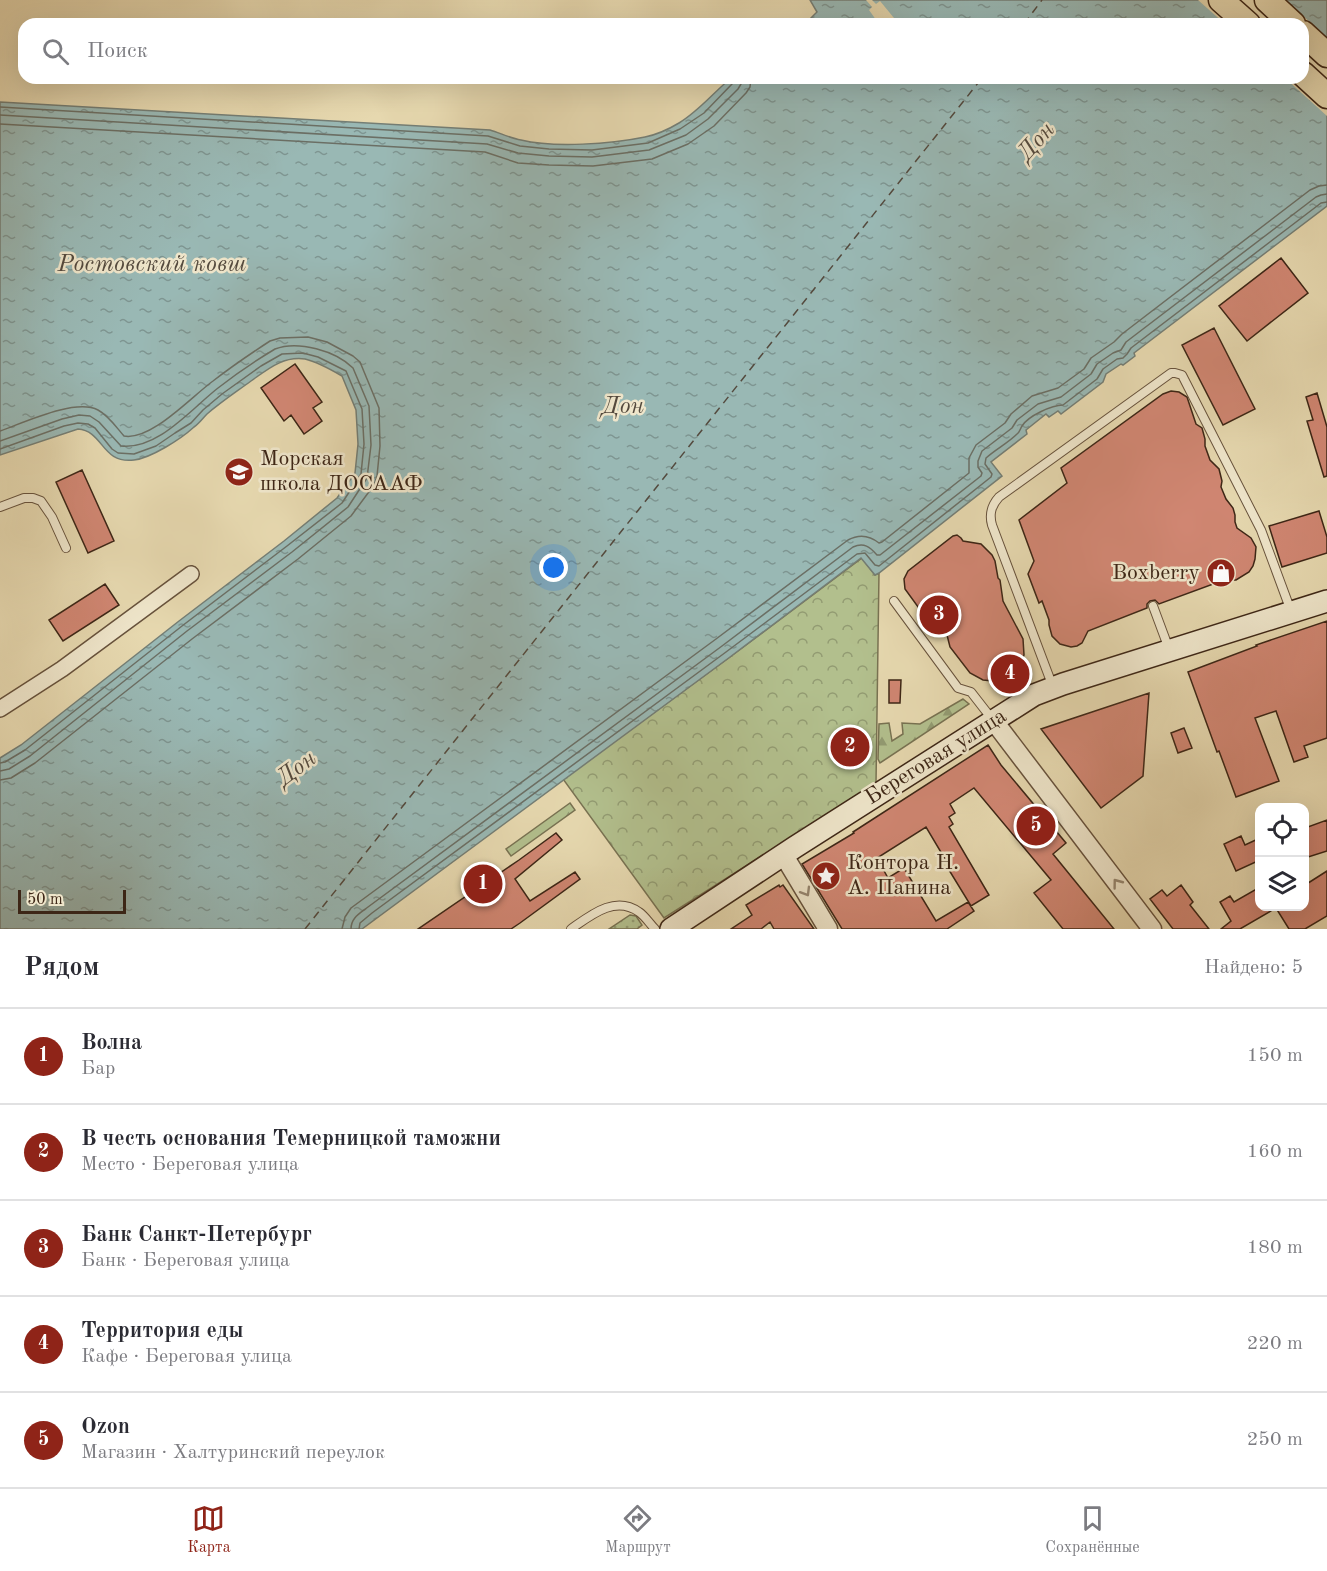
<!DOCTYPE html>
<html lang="ru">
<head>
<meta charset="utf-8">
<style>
  body { margin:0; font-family:"Old Standard TT",serif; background:#f7f7f7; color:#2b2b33 }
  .controls { position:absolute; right:18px; bottom:18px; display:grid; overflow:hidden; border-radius:12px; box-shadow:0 6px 24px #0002 }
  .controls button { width:54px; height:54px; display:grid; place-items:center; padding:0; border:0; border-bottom:2px solid #e1e1e2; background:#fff; color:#2b2b33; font:30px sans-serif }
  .scale { position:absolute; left:18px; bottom:15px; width:108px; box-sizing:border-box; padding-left:6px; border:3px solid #3d2616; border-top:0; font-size:16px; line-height:21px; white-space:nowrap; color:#3d2616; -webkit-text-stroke:4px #efe6cb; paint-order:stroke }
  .you { position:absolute; left:554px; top:568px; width:21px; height:21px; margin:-15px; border:4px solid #fff; border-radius:50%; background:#1a73e8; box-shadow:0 0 0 9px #1a73e833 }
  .badge { display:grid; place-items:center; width:39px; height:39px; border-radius:50%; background:#8f2418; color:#fff; font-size:20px; font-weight:700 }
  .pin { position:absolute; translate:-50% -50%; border:3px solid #fff; box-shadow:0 2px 6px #0006 }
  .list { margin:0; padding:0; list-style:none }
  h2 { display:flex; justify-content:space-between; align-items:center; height:78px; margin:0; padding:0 24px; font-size:26px }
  h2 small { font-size:20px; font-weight:400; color:#7c7c81 }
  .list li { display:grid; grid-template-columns:39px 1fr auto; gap:18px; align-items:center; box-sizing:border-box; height:96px; padding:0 24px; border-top:2px solid #e1e1e2 }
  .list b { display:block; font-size:22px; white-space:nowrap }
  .list p { margin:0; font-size:20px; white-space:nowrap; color:#7c7c81 }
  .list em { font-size:20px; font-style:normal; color:#7c7c81 }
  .icon { flex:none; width:33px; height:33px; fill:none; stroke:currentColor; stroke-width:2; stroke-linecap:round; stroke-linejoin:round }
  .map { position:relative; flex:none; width:1327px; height:929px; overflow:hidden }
  .search { position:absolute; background:#fff; box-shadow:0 6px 24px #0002; left:18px; right:18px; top:18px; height:66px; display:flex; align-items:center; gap:15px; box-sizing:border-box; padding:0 21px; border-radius:18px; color:#7c7c81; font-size:22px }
  .sheet { height:558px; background:#fff }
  nav { display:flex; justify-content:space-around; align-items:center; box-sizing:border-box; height:84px; border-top:2px solid #e1e1e2; background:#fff; font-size:16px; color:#7c7c81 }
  nav a { display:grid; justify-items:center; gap:3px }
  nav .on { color:#8f2418 }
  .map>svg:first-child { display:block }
  .grass { fill:url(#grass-dots); stroke:#787252; stroke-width:1.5 }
  .forest { fill:url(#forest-firs); stroke:#787252; stroke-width:1.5 }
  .park { fill:url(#park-crowns); stroke:#787252; stroke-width:1.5 }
  .water { fill:url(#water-ripples); stroke:#747e75; stroke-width:1.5 }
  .pier { fill:#e6d8af }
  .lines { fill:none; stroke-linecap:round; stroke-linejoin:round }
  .shore { stroke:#6b6f65; stroke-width:1.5 }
  .ferry { stroke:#544a3e; stroke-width:1.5; stroke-dasharray:8 6; stroke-linecap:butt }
  .building { fill:#d08672; stroke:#3d2616; stroke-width:1.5 }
  .service-casing { stroke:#67523c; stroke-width:10 }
  .minor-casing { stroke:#67523c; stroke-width:18 }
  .tertiary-casing { stroke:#67523c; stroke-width:21 }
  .secondary-casing { stroke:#3d2616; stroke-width:24 }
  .primary-casing { stroke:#3d2616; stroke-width:27 }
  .service { stroke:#efe6cb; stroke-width:8 }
  .minor { stroke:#efe6cb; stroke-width:15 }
  .tertiary { stroke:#efe6cb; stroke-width:18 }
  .secondary { stroke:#efe6cb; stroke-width:21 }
  .primary { stroke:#e6d8af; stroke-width:24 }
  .oneway { stroke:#968670 }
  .labels { text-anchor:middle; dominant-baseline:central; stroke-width:5; stroke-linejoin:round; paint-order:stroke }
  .poi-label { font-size:22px; fill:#3d2616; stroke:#efe6cb; text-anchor:start }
  .street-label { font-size:22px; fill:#3d2616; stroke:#efe6cb }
  .water-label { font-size:24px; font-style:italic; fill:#544a3e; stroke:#efe6cb }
</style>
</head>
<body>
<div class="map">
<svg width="1327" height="929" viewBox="0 0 1327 929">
  <defs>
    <pattern id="grass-dots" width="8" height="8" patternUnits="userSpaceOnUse" patternTransform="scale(1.5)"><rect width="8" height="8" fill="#b2bf8d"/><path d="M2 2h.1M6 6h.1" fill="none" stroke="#929b72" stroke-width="1.8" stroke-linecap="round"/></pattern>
    <pattern id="forest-firs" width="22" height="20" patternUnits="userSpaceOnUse" patternTransform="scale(1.5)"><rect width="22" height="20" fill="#b2bf8d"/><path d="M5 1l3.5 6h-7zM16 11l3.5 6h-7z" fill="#929b72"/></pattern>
    <pattern id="park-crowns" width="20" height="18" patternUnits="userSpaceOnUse" patternTransform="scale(1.5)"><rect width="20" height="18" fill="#b2bf8d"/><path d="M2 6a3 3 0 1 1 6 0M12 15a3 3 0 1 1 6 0" fill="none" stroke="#929b72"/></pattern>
    <pattern id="water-ripples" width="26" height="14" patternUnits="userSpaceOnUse" patternTransform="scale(1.5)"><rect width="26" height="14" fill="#99b8b4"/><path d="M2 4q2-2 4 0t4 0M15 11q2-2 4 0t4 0" fill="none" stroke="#7e9591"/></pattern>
  </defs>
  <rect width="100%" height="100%" fill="#e6d8af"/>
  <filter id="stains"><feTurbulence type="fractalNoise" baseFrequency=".00333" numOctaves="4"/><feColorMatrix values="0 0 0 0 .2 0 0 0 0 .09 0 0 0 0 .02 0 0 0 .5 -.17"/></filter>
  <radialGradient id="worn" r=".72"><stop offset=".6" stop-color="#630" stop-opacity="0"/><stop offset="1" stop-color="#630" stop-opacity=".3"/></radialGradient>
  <path class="grass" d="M630,915L636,916L642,925L637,929H609Z"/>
  <path class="forest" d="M963,699L969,704L880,763L878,759L879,724L889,723L892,741L903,734L902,723L920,724Z
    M570,803L575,810L511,856L506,849Z"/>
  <path class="park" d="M862,558L875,575L879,573L876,783L664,918L563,779L730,657Z"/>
  <path class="water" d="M810,0H1327V206L1134,353L1135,356L1123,365L1121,364L1106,374L1103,382L1061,414L1058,411L1049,417L1046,414L1026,430L1027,434L991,462L1002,476L879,573L875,575L861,558L730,657L362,929H0V758L21,745L179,621L284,541L337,498L355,473L358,444L356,410L342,376C330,369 318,362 305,359C283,356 268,369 251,381C236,392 221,402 207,414C203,418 199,424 194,427C181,439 151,458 134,460C101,464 104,431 78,429L0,455V102L490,130C500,133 510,138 521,140C554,148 611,144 645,137C655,135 669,129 679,123C699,111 713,93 731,78H1303V24H805L817,12Z"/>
  <path class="pier" d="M866,0H872L876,4L880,1L894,18L886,24H879L869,10L872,7Z
    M1198,0H1286L1327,38V116L1285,78H1303V24H1225Z"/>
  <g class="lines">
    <path class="shore" d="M0,107L488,136L520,146L549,149L592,150L648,143L680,129L704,113L732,84L734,78
      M0,115L487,144L518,153L549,156L592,157L649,150L686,135L708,119L738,89L741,84L742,78
      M0,124L485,152L518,163L549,165L593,166L652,159L688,144L714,126L746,93L750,87L751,78
      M0,431C23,423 75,398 98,410C109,416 116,427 124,436C151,441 191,397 213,381C231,367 250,354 270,341L280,338L308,337L327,342L353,356L360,362L379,408L380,446L377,476L374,485L351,516L298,559L192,639L35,763L11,778L0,780
      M0,441L62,419L79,415L90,416L99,422L121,446C158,450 191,409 218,388C236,374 255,361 275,349C298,340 336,351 353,368L369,406L371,445L367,478L348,507L292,552L187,631L30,756L9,769L0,771
      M0,449L64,426L78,423L88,424L95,428L112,449L118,453L134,454L156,446L175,433L191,423L203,410L222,394L261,366L282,354L303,353L318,357L346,371L362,409L364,444L361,474L342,503L287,546L182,626L25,750L5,762L0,763
      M342,929L345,917L351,908L716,639L848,540C859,534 869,535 879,543L882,542L969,473V458L976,445L1005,423L1011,414L1032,396L1058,388L1084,369L1091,358L1114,342L1122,334L1310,190L1319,186L1327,185
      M351,929C351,918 359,914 368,907L722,646L853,547C864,542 870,547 877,555H880L981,476L982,473L978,467V461L982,451L1012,428L1017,420L1038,404L1061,397L1091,374L1097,364L1113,353L1121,350L1126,342L1316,197L1321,195L1327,194
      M359,929L360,923L372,913L726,652L857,554L865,553L875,565L879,566L991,477L992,474L985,464L986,458C996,449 1008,443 1017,434C1020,432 1020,429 1022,426C1028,416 1052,405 1063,405L1097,379L1103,369L1117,359L1123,358L1127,354L1131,348L1321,203L1327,202"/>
    <path class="ferry" d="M1024,24L1042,0
      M305,929L982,78"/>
  </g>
  <path class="building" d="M1281,258L1308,293L1247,341L1219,306Z
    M1214,328L1255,409L1223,425L1182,345Z
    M295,364L322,402L313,408L322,421L304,434L291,415L284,421L261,388Z
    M1171,391L1179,392L1187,397L1196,424L1202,428L1205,439V446L1210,460L1219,469L1222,481L1221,487L1226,499L1233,508L1235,515V522L1237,528L1251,538L1256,547L1255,559L1253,566L1249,572L1236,580H1224L1159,604L1155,600L1150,601L1147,604V608L1088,631L1082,643L1077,646L1071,647L1060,644L1052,636L1049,625V620L1042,601L1039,603L1028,574L1034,561L1019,520L1067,483L1061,468L1163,394Z
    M1317,393L1327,427V476L1324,477L1307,421L1313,420L1306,397Z
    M82,470L114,541L88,553L56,482Z
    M1319,511L1327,537V553L1282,567L1269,526Z
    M957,535L961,538L963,541L981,544L992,555L995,561L998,578L1000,580L1003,601L1023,639L1024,655L1020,665L1013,673L1000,680L993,681L983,680L970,673L950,647L947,635L937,621L929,622L905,589L904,579L908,571L953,536Z
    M105,584L119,605L63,641L49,620Z
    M1327,621V738L1304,746L1308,757L1294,762L1276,711L1255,718L1279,781L1236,797L1219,751L1217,752L1188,672L1257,646L1256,645Z
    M889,680H901L900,703H889Z
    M1149,693L1143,776L1101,808L1041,729Z
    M1184,728L1192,748L1178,753L1171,733Z
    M988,745L1001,765L1066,843L1053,854L1114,929H1063L1034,893L1051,880L974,788L950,804L955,813L949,817L953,824L949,827L989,895L971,906L949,870L951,869L926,827L877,858L888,878L904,868L936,921L968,902L974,911L947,929H842L802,864L854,833L853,832Z
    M1327,820V851L1305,858V828Z
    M556,833L562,840L515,879L530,901L575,872L580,879L520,923L511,929H418L519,860Z
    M1241,836L1245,845L1260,838V860L1236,871L1224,844Z
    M1327,871V916L1305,929H1289L1276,908L1240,929H1221L1231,921L1220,902L1230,896L1234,902L1260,887V906H1305V885Z
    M779,885L780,887L783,885L814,929H774L770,922L761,929H731L752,915L746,905Z
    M1181,885L1193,902L1190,905L1209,929H1173L1150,899L1162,890L1167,896Z"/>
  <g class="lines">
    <g class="service-casing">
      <path id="service" d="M0,507L24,498H33L41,501L52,517L66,548
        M894,601L958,688L971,692L992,719
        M1153,606L1169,649
        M1053,687L992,525C989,514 991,506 999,497L1171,373H1175L1182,375L1261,530L1291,611
        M571,929C591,915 615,895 639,912C645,916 650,924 655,929"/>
    </g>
    <g class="minor-casing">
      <path id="minor" d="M0,709L62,669L191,574"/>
    </g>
    <g class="tertiary-casing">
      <path id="tertiary" d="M993,720L1152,929
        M783,854L828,929"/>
    </g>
    <g class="secondary-casing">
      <path id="secondary" d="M671,929L795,847L1034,695L1063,684L1327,601"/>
    </g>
    <g class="primary-casing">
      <path id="primary" d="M1221,0L1248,24
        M1267,0L1293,24
        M1303,33L1327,55
        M1303,74L1327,96"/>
    </g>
    <use href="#service" class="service"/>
    <use href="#minor" class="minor"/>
    <use href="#tertiary" class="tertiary"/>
    <use href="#secondary" class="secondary"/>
    <use href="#primary" class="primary"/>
  </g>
  <defs><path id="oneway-chevron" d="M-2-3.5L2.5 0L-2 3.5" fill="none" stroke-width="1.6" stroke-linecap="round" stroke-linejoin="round" transform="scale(1.5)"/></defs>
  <g class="oneway">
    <use href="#oneway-chevron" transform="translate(1117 883) rotate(-127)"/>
    <use href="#oneway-chevron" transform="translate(806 892) rotate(59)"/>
  </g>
  <defs>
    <g id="school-disc" transform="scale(1.5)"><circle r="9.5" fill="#8f2418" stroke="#efe6cb"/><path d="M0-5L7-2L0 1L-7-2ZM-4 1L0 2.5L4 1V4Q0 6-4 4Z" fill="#fff"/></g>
    <g id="shop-disc" transform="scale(1.5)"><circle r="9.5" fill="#8f2418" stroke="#efe6cb"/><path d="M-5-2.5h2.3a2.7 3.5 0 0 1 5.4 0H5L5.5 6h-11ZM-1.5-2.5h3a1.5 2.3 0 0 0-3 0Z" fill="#fff"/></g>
    <g id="sight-disc" transform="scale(1.5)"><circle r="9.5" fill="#8f2418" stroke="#efe6cb"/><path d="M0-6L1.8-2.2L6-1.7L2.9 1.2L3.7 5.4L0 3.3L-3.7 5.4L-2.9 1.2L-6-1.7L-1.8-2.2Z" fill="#fff"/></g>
  </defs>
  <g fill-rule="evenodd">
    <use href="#school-disc" x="239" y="472"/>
    <use href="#shop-disc" x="1221" y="573"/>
    <use href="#sight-disc" x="826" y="876"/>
  </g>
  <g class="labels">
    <g class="poi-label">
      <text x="260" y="459">Морская<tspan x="260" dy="25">школа ДОСААФ</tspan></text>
      <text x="1200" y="573" text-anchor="end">Boxberry</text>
      <text x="847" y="863">Контора Н.<tspan x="847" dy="25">А. Панина</tspan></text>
    </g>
    <g class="street-label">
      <text transform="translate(936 757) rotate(-32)">Береговая улица</text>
    </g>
    <g class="water-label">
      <text transform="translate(1037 142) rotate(-48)">Дон</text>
      <text x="152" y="265">Ростовский ковш</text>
      <text x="623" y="407">Дон</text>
      <text transform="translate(297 769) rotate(-37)">Дон</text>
    </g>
  </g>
  <rect width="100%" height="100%" filter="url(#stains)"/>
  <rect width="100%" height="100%" fill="url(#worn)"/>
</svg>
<div class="controls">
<button><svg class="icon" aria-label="locate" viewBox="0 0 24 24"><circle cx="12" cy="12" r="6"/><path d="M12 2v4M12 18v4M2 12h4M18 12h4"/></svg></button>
<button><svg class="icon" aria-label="layers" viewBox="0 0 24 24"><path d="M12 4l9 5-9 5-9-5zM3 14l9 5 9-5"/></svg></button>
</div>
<div class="scale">50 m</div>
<div class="you"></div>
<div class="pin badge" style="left:483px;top:884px">1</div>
<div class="pin badge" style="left:850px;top:747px">2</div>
<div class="pin badge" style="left:939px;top:615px">3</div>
<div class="pin badge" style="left:1010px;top:674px">4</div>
<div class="pin badge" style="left:1036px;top:826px">5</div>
<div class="search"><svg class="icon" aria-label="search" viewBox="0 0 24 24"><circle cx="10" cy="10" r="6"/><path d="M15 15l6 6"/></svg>Поиск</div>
</div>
<section class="sheet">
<h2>Рядом<small>Найдено: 5</small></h2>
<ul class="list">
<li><span class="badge">1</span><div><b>Волна</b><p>Бар</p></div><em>150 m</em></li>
<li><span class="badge">2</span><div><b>В честь основания Темерницкой таможни</b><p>Место · Береговая улица</p></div><em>160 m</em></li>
<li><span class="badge">3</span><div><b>Банк Санкт-Петербург</b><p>Банк · Береговая улица</p></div><em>180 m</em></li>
<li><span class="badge">4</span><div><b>Территория еды</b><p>Кафе · Береговая улица</p></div><em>220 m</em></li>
<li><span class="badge">5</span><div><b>Ozon</b><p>Магазин · Халтуринский переулок</p></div><em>250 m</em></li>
</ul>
</section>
<nav>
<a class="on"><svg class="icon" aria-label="map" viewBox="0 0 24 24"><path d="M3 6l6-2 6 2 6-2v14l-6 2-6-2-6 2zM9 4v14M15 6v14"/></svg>Карта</a>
<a><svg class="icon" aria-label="directions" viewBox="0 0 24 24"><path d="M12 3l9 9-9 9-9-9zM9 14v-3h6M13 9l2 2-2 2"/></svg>Маршрут</a>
<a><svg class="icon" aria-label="saved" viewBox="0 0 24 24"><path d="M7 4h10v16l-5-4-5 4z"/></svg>Сохранённые</a>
</nav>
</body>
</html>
